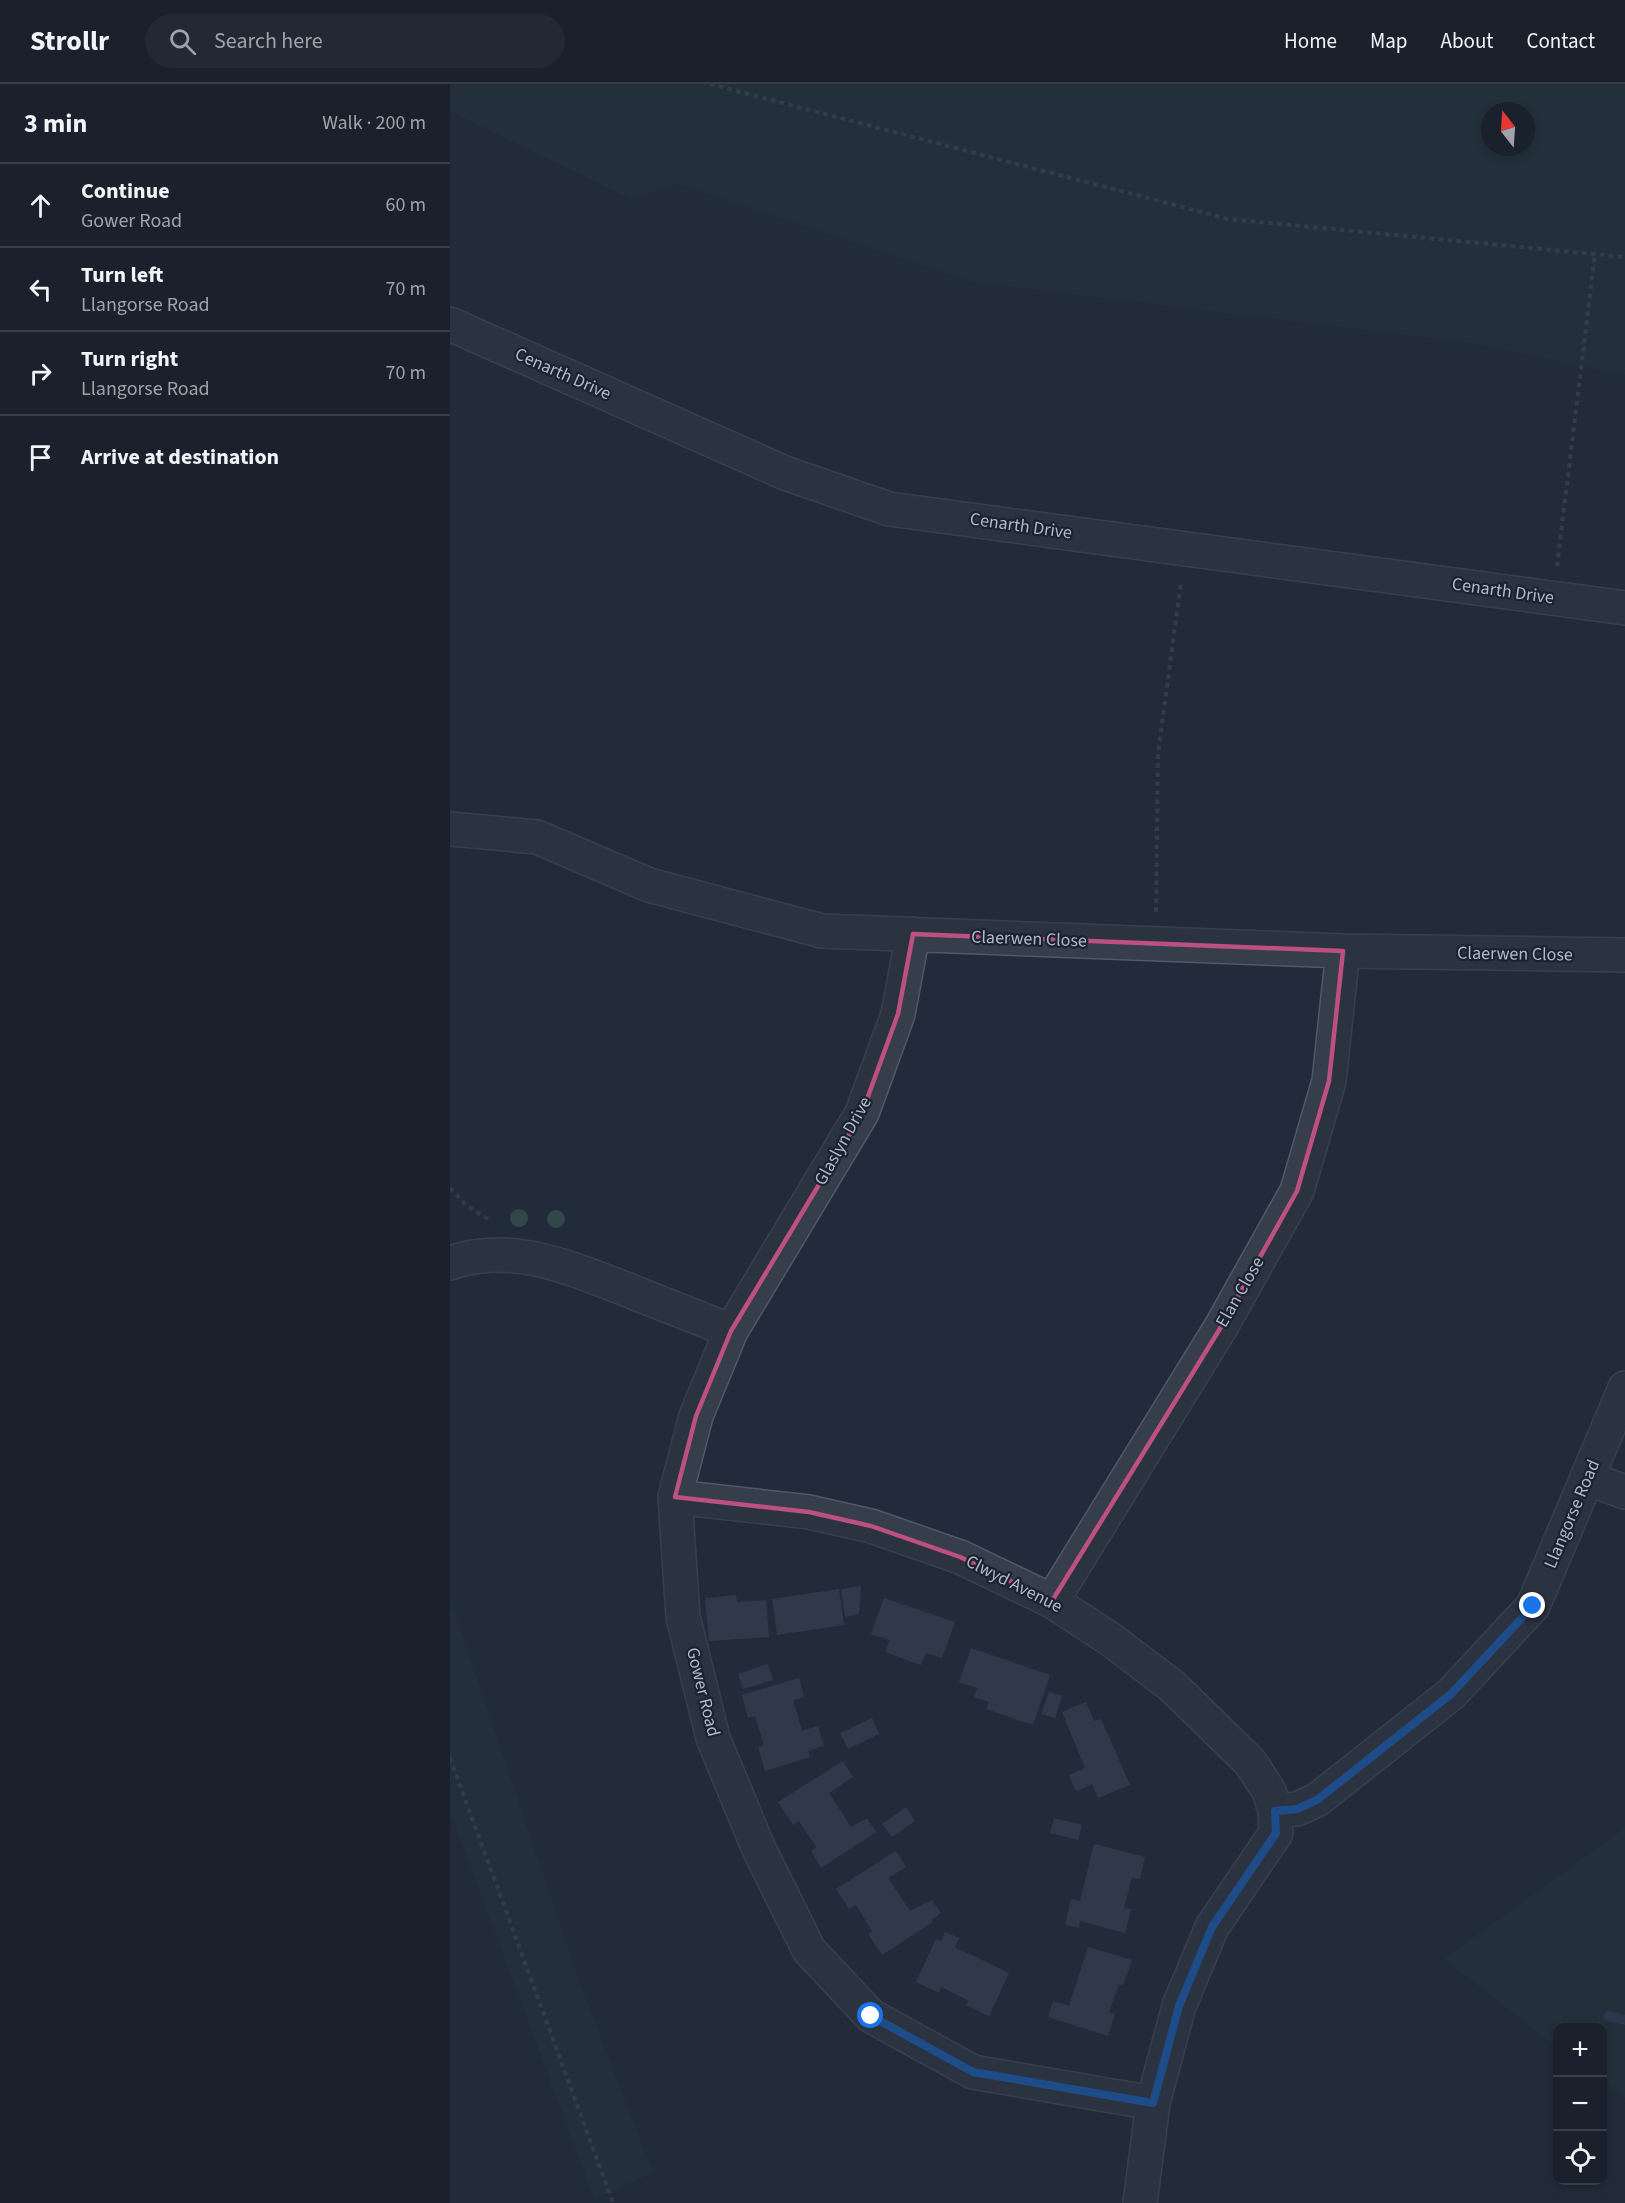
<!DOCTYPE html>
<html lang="en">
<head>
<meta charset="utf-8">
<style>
  body { margin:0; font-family:"Source Sans 3",sans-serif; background:#232834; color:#f1f3f6 }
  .controls { position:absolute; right:18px; bottom:18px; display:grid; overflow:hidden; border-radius:12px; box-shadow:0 3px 9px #0003 }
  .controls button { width:54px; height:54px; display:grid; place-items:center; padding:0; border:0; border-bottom:2px solid #383e48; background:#1a202c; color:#f1f3f6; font:30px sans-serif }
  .compass { position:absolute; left:1031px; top:18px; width:54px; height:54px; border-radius:50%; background:#1a202c; box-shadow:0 3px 9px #0003; rotate:343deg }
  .stop { position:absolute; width:18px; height:18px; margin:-14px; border:4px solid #1a73e8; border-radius:50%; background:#fff }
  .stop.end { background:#1a73e8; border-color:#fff; box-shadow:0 2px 6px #0008 }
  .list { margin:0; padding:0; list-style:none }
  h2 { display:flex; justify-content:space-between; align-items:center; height:78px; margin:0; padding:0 24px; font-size:26px }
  h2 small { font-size:20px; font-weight:400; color:#9fa3a9 }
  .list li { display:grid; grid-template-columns:39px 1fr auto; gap:18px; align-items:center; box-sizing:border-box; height:84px; padding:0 24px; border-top:2px solid #383e48 }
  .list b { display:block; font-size:22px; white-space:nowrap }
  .list p { margin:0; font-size:20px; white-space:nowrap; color:#9fa3a9 }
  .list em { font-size:20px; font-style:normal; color:#9fa3a9 }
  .icon { flex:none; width:33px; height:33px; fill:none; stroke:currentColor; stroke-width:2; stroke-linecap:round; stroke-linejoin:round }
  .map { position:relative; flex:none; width:1175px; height:2119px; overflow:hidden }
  header { display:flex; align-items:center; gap:36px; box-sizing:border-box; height:84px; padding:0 30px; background:#1a202c; border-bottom:2px solid #383e48 }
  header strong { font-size:28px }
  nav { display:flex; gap:33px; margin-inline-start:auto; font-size:21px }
  .search { width:420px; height:54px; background:#232834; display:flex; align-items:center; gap:15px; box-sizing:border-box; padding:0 21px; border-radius:33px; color:#9fa3a9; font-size:22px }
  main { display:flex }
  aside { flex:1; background:#1a202c }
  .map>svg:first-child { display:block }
  .green { fill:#24373c; fill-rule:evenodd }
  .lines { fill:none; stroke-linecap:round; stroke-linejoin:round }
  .stream { stroke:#354562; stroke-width:10 }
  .building { fill:#414a5d }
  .minor-casing { stroke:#515866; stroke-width:36 }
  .path { stroke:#415459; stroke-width:4; stroke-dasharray:4.5 4.5; stroke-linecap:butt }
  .minor { stroke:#363d4b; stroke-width:33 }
  .tree { fill:#48675b }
  .route { stroke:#1a73e8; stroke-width:8 }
  .marked { fill:none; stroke:#bc5081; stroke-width:4.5; stroke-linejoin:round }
  .labels { text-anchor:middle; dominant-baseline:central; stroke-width:4.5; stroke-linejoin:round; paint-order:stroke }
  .street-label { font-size:18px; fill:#b1b8c7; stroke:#1b2230 }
</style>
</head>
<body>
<header>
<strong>Strollr</strong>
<div class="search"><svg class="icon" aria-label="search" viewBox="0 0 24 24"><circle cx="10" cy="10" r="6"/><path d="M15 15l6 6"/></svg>Search here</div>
<nav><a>Home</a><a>Map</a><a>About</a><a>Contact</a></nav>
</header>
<main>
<aside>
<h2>3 min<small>Walk · 200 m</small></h2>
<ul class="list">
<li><svg class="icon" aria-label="ahead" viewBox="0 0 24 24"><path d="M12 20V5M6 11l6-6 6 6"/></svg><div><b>Continue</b><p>Gower Road</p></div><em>60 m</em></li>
<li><svg class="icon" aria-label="left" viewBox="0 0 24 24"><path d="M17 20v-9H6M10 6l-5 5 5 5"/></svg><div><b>Turn left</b><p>Llangorse Road</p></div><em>70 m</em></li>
<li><svg class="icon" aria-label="right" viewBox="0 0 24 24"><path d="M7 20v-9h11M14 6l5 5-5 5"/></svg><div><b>Turn right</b><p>Llangorse Road</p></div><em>70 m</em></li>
<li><svg class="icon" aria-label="arrive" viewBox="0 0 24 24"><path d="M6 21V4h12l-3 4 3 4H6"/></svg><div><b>Arrive at destination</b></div></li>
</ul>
</aside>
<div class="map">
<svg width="1175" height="2119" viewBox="0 0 1175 2119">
  <rect width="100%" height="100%" fill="#222b3b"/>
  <path class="green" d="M0,0H1175V291L1022,259L522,198L228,100L180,115L0,27ZM1040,27H1076V63H1040Z
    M0,1515L131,1902L203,2089L144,2114L0,1727Z
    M1175,1744V2014L1153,1997L1152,1944H1108L1107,1963L994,1875Z"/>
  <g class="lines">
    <path class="stream" d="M1159,1932L1175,1936"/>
  </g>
  <path class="building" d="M411,1502L409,1530L395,1533L391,1505Z
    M389,1505L394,1541L327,1551L322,1515Z
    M286,1511L287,1518L316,1516L319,1553L259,1557L255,1514Z
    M434,1514L505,1538L492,1574L476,1569L471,1581L435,1568L440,1556L421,1550Z
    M521,1564L600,1591L583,1641L536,1625L539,1618L524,1613L527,1604L509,1598Z
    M318,1580L323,1596L293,1605L288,1590Z
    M349,1594L354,1613L343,1616L352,1647L368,1642L374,1662L358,1667L360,1673L315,1687L308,1663L314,1661L305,1632L298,1634L292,1611Z
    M599,1608L612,1612L605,1634L591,1630Z
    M636,1618L644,1637L651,1635L680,1701L648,1714L642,1700L626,1707L619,1691L635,1684L612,1628Z
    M422,1634L429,1650L398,1665L390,1649Z
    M393,1677L403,1693L379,1709L401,1743L417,1734L426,1748L371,1784L361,1767L366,1763L349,1737L343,1741L328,1718Z
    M456,1723L465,1737L442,1753L432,1740Z
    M604,1734L632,1741L628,1756L600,1749Z
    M644,1760L695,1773L690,1795L682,1794L674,1824L681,1825L675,1849L630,1837L629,1844L615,1841L621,1815L630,1817Z
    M446,1767L456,1783L438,1794L460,1827L482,1816L491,1829L482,1836L483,1838L432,1871L418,1850L422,1847L406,1821L399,1825L386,1805Z
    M495,1848L509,1854L505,1863L559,1889L539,1932L516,1921L519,1917L491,1903L489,1909L466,1898L486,1855L491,1857Z
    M638,1863L682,1876L673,1901L669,1900L659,1928L665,1930L658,1952L598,1933L603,1917L619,1922Z"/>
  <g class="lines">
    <g class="minor-casing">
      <path id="minor" d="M0,240L335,389L439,425L1175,524
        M0,745L87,753L199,801L372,847L893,867L1175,871
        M0,1179C62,1157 120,1184 178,1206C212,1220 247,1233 281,1247L246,1332L225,1413L233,1533L263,1654L308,1763L359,1866L421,1932L523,1988L703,2019
        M281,1247L412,1029L448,930L463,850
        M1137,1394L1175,1408
        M225,1413L359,1428L421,1442L510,1473L602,1517L660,1555L722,1602L800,1678L819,1707L825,1727L826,1749L762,1843L729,1922L703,2019L690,2119
        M602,1517L771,1243L847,1107L879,997L893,867
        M825,1727L847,1725L867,1716L1001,1610L1083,1522L1175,1304"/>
    </g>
    <path class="path" d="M260,0L778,135L1175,173
      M1107,482L1145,170
      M706,828L708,669L731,498
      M0,1104L16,1121L41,1137
      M0,1674L163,2119"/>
    <use href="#minor" class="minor"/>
  </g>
  <g class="tree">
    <circle cx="69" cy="1134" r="9"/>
    <circle cx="106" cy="1135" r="9"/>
  </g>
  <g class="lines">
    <path class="route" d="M421,1932L523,1988L703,2019L729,1922L762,1843L826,1749L825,1727L847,1725L867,1716L1001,1610L1083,1522"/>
  </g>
  <path d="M0 0H1175V2119H0ZM463,850L893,867L879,997L847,1107L771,1243L602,1517L510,1473L421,1442L359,1428L225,1413L246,1332L281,1247L412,1029L448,930Z" fill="#222b3b" fill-opacity=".55" fill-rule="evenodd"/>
  <path class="marked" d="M463,850L893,867L879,997L847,1107L771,1243L602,1517L510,1473L421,1442L359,1428L225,1413L246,1332L281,1247L412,1029L448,930Z"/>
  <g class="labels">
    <g class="street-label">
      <text transform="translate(113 290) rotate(24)">Cenarth Drive</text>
      <text transform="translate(571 442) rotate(8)">Cenarth Drive</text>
      <text transform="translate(1053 507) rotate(8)">Cenarth Drive</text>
      <text transform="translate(579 855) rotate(2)">Claerwen Close</text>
      <text transform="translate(1065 870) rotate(1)">Claerwen Close</text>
      <text transform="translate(393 1057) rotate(-61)">Glaslyn Drive</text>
      <text transform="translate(790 1208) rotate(-60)">Elan Close</text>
      <text transform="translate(1122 1430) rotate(-67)">Llangorse Road</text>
      <text transform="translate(564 1500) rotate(27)">Clwyd Avenue</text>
      <text transform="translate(253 1608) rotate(76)">Gower Road</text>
    </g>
  </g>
</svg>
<div class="controls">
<button>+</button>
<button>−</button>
<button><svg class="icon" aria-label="locate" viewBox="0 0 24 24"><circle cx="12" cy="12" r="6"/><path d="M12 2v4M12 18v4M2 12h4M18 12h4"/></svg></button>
</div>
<svg class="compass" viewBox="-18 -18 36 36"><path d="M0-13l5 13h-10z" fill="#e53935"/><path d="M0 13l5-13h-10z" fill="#9fa3a9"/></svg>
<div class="stop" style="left:421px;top:1932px"></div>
<div class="stop end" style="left:1083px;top:1522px"></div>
</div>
</main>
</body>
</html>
